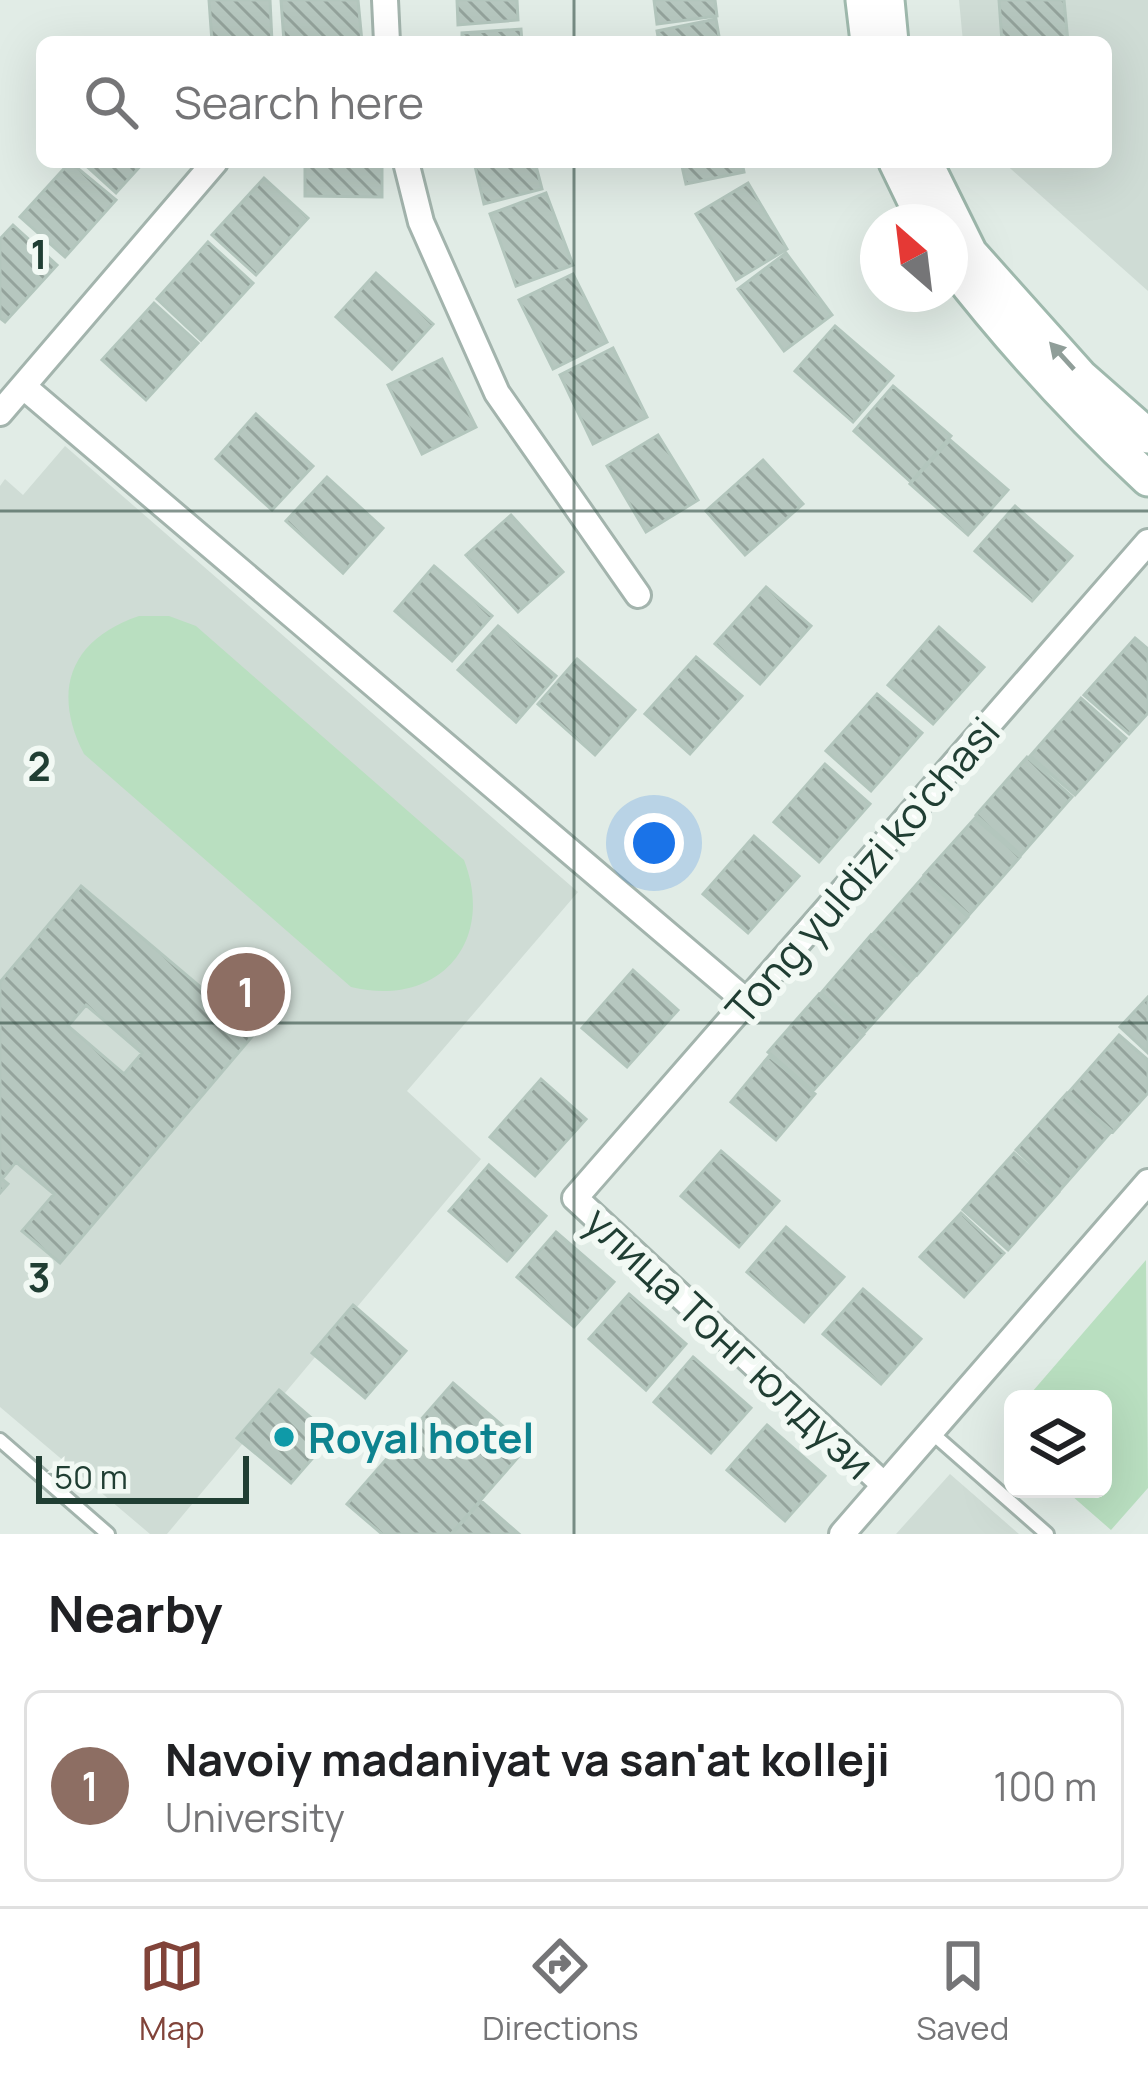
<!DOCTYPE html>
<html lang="en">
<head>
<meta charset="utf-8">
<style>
  body { margin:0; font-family:Manrope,sans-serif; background:#f6f6f6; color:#202124 }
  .controls { position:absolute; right:36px; bottom:36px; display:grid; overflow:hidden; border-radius:18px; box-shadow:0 12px 48px #0002 }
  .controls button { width:108px; height:108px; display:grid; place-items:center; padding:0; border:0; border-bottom:3px solid #e0e0e0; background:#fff; color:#202124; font:60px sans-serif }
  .compass { position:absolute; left:860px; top:204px; width:108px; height:108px; border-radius:50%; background:#fff; box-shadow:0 12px 48px #0002; rotate:332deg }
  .scale { position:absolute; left:36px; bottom:30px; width:213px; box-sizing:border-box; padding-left:12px; border:6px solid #203e33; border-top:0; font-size:33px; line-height:42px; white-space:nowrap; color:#203e33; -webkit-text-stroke:9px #f2f9f4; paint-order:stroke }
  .you { position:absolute; left:654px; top:843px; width:42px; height:42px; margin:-30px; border:9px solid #fff; border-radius:50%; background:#1a73e8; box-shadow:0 0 0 18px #1a73e833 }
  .badge { display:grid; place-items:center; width:78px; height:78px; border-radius:50%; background:#814339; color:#fff; font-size:39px; font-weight:700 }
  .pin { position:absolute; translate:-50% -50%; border:6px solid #fff; box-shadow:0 3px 12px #0006 }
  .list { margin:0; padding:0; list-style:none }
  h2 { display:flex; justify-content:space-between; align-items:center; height:156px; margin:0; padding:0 48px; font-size:51px }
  h2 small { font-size:39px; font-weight:400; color:#757577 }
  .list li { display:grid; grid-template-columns:78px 1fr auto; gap:36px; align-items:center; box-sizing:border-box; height:192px; margin:0 24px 24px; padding:0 24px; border:3px solid #e0e0e0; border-radius:18px }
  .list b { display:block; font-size:45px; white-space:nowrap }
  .list p { margin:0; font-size:39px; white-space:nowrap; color:#757577 }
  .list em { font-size:39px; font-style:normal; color:#757577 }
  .icon { flex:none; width:66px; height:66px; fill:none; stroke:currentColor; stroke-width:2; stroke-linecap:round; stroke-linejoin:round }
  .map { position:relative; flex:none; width:1148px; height:1534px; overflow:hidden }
  .search { position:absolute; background:#fff; box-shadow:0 12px 48px #0002; left:36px; right:36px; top:36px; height:132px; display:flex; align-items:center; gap:30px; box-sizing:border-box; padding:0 42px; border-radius:18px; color:#757577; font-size:45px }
  .sheet { height:372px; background:#fff }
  nav { display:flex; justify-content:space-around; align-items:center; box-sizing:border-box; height:168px; border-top:3px solid #e0e0e0; background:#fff; font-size:33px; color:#757577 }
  nav a { display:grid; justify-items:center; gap:6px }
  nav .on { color:#814339 }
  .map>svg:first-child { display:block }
  .built { fill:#cfdcd5 }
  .garden { fill:#b9dfc0 }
  .building { fill:url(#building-back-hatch); stroke:#b3c6bd; stroke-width:3; fill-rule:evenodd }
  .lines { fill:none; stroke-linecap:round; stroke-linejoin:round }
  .service-casing { stroke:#a3b4ad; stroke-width:18 }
  .minor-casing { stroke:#a3b4ad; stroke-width:30 }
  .secondary-casing { stroke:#9fb9ad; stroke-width:39 }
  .service { stroke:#fff; stroke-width:12 }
  .minor { stroke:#fff; stroke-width:24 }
  .secondary { stroke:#fff; stroke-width:33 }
  .oneway { fill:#909e99 }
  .grid { fill:none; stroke:#203e33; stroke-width:3; stroke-opacity:0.55 }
  .culture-dot { fill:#0f9aa8; stroke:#f2f9f4; stroke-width:4.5 }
  .labels { text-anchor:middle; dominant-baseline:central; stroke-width:12; stroke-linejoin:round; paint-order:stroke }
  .street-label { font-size:42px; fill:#203e33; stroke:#f2f9f4 }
  .culture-label { font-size:42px; font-weight:bold; fill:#0d838f; stroke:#f2f9f4; text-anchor:start }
  .grid-label { font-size:39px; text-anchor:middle; font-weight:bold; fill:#203e33; stroke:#f2f9f4; stroke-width:12; stroke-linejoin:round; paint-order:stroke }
</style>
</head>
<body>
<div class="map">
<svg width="1148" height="1534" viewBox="0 0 1148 1534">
  <defs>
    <pattern id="building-back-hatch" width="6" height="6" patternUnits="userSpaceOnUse" patternTransform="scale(3)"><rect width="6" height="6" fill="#b6c7bf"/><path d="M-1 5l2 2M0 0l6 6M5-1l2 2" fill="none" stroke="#94a39c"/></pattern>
  </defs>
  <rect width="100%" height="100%" fill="#e1ece6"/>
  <path class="built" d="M959,0H1148V291L1003,162H1106V42H963Z
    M65,446L578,892L407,1091L481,1159L167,1534H150L0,1407V486L5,479L23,495Z
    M950,1474L1019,1534H896Z"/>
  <path class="garden" d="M139,616H169L196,626L464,860C496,943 438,1008 351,987L84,754C51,690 71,639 139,616Z
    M1146,1260L1148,1488L1111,1530L1064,1489H1103V1399H1026Z"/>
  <path class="building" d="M209,0H270L272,42H212Z
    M281,0H358L362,42H284Z
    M457,0H517L518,20L458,25Z
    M654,0H715L717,16L657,24Z
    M999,0H1064L1068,42H1002Z
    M716,19L720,42H659L657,31Z
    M521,29L522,42H462V33Z
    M70,162L116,200L65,257L20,217Z
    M82,162H144L116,193Z
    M305,162H382V197L305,196Z
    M474,162H535L542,189L484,204Z
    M681,162H742L744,172L686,184Z
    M264,178L308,218L256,275L212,235Z
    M748,183L787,249L736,280L696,214Z
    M546,193L573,265L516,286L490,214Z
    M13,225L57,265L5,322L0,318V239Z
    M208,242L253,283L201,340L157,299Z
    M786,253L832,315L784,351L738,289Z
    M376,273L433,324L392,369L336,317Z
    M573,274L607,342L553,369L519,300Z
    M154,303L198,343L146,400L102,360Z
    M835,326L893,376L853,422L795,371Z
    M613,348L647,417L593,444L560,375Z
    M442,359L476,427L422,454L388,385Z
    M893,386L951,436L911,482L854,431Z
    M256,414L313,466L272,510L216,459Z
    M658,435L698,500L646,532L607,466Z
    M950,440L1008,490L968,535L910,484Z
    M763,460L803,504L745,555L706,511Z
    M327,477L383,528L343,573L286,521Z
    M1015,506L1072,556L1032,601L975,551Z
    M511,515L563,572L518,612L466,555Z
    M434,566L492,616L452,661L395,611Z
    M766,587L811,626L760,684L715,644Z
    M498,626L556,676L516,722L458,670Z
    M939,627L984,667L933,724L888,685Z
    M1135,638L1148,649V713L1129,734L1084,695Z
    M696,657L742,696L690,754L645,714Z
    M577,659L635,710L595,755L538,704Z
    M877,694L922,733L871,791L826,751Z
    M1081,698L1126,738L1075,795L1030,756Z
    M1027,757L1072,797L1021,855L976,815Z
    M825,764L870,804L819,862L774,822Z
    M975,818L1020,857L969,915L924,875Z
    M754,836L799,876L748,933L703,894Z
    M923,877L968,917L917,975L872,935Z
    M81,886L255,1033L60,1263L22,1231L54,1194L16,1162L2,1179L8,1184L0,1193V982ZM86,1005L142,1053L124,1074L68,1026Z
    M871,935L916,975L865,1032L821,993Z
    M633,970L678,1010L627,1067L582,1028Z
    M819,994L864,1034L813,1091L768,1052Z
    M1148,997V1053L1120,1027Z
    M1119,1035L1148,1060V1093L1113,1132L1068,1093Z
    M769,1056L815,1094L776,1140L731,1102Z
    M541,1079L586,1119L535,1176L490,1137Z
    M1067,1093L1111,1132L1060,1190L1016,1150Z
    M721,1151L779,1201L739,1247L681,1196Z
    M1014,1153L1059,1192L1008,1250L963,1210Z
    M489,1165L546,1216L507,1261L449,1211Z
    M961,1213L1004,1253L964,1297L920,1257Z
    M786,1227L844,1277L804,1322L747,1272Z
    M556,1232L614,1282L574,1327L517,1277Z
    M863,1289L921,1339L881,1384L823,1334Z
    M629,1294L686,1344L646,1390L589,1339Z
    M353,1305L406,1351L365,1398L312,1353Z
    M693,1357L751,1408L711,1453L654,1402Z
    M453,1383L527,1447L451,1534H382L347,1504Z
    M279,1390L332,1436L291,1483L237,1438Z
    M767,1425L825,1476L785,1521L727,1470Z
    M481,1501L519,1534H452Z"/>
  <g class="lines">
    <g class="service-casing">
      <path id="service" d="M932,1433L1047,1534
        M0,1440L108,1534"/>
    </g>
    <g class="minor-casing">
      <path id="minor" d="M385,0L387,42
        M406,162L421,222L497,393L638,595
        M24,387L747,1002
        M0,413L215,162
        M884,1485L575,1198L1148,542
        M842,1534L1148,1182"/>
    </g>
    <g class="secondary-casing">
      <path id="secondary" d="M863,0L868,42
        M887,0L891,42
        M896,162L925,222
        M925,162L970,253L1080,376L1148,436
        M950,262C1011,341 1075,411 1148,479"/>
    </g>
    <use href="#service" class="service"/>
    <use href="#minor" class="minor"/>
    <use href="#secondary" class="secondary"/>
  </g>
  <defs><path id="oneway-solid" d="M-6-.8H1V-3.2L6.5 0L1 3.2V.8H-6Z" transform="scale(3)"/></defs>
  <use class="oneway" href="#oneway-solid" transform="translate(1062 356) rotate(-132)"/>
  <path class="grid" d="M574,0V42M574,162V1534M0,511H1148M0,1023H1148"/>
  <circle class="culture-dot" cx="284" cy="1437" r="12"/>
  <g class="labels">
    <g class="street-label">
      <text transform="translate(862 870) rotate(-49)">Tong yuldizi ko'chasi</text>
      <text transform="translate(730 1342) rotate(43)">улица Тонг юлдузи</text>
    </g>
    <g class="culture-label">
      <text x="308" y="1437">Royal hotel</text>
    </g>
  </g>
  <g class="grid-label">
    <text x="39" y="269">1</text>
    <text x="39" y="781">2</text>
    <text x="39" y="1292">3</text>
  </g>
</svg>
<div class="controls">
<button><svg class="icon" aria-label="layers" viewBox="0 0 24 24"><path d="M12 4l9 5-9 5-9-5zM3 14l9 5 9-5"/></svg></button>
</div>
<svg class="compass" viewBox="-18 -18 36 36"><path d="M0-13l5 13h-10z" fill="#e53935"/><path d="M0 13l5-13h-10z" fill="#757577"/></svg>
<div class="scale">50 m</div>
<div class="you"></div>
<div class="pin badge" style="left:246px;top:992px;background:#8d6e63">1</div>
<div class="search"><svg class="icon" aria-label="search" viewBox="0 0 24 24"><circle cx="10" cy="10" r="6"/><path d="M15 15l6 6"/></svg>Search here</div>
</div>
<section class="sheet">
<h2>Nearby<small></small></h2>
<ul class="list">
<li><span class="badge" style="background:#8d6e63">1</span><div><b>Navoiy madaniyat va san'at kolleji</b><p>University</p></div><em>100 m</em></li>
</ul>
</section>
<nav>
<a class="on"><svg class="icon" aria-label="map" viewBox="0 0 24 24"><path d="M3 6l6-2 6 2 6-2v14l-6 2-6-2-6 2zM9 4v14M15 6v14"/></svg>Map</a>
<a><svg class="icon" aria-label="directions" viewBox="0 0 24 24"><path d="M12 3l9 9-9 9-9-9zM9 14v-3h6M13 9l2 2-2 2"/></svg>Directions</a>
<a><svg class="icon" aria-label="saved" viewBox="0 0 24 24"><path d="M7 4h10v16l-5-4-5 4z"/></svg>Saved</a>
</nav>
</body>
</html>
